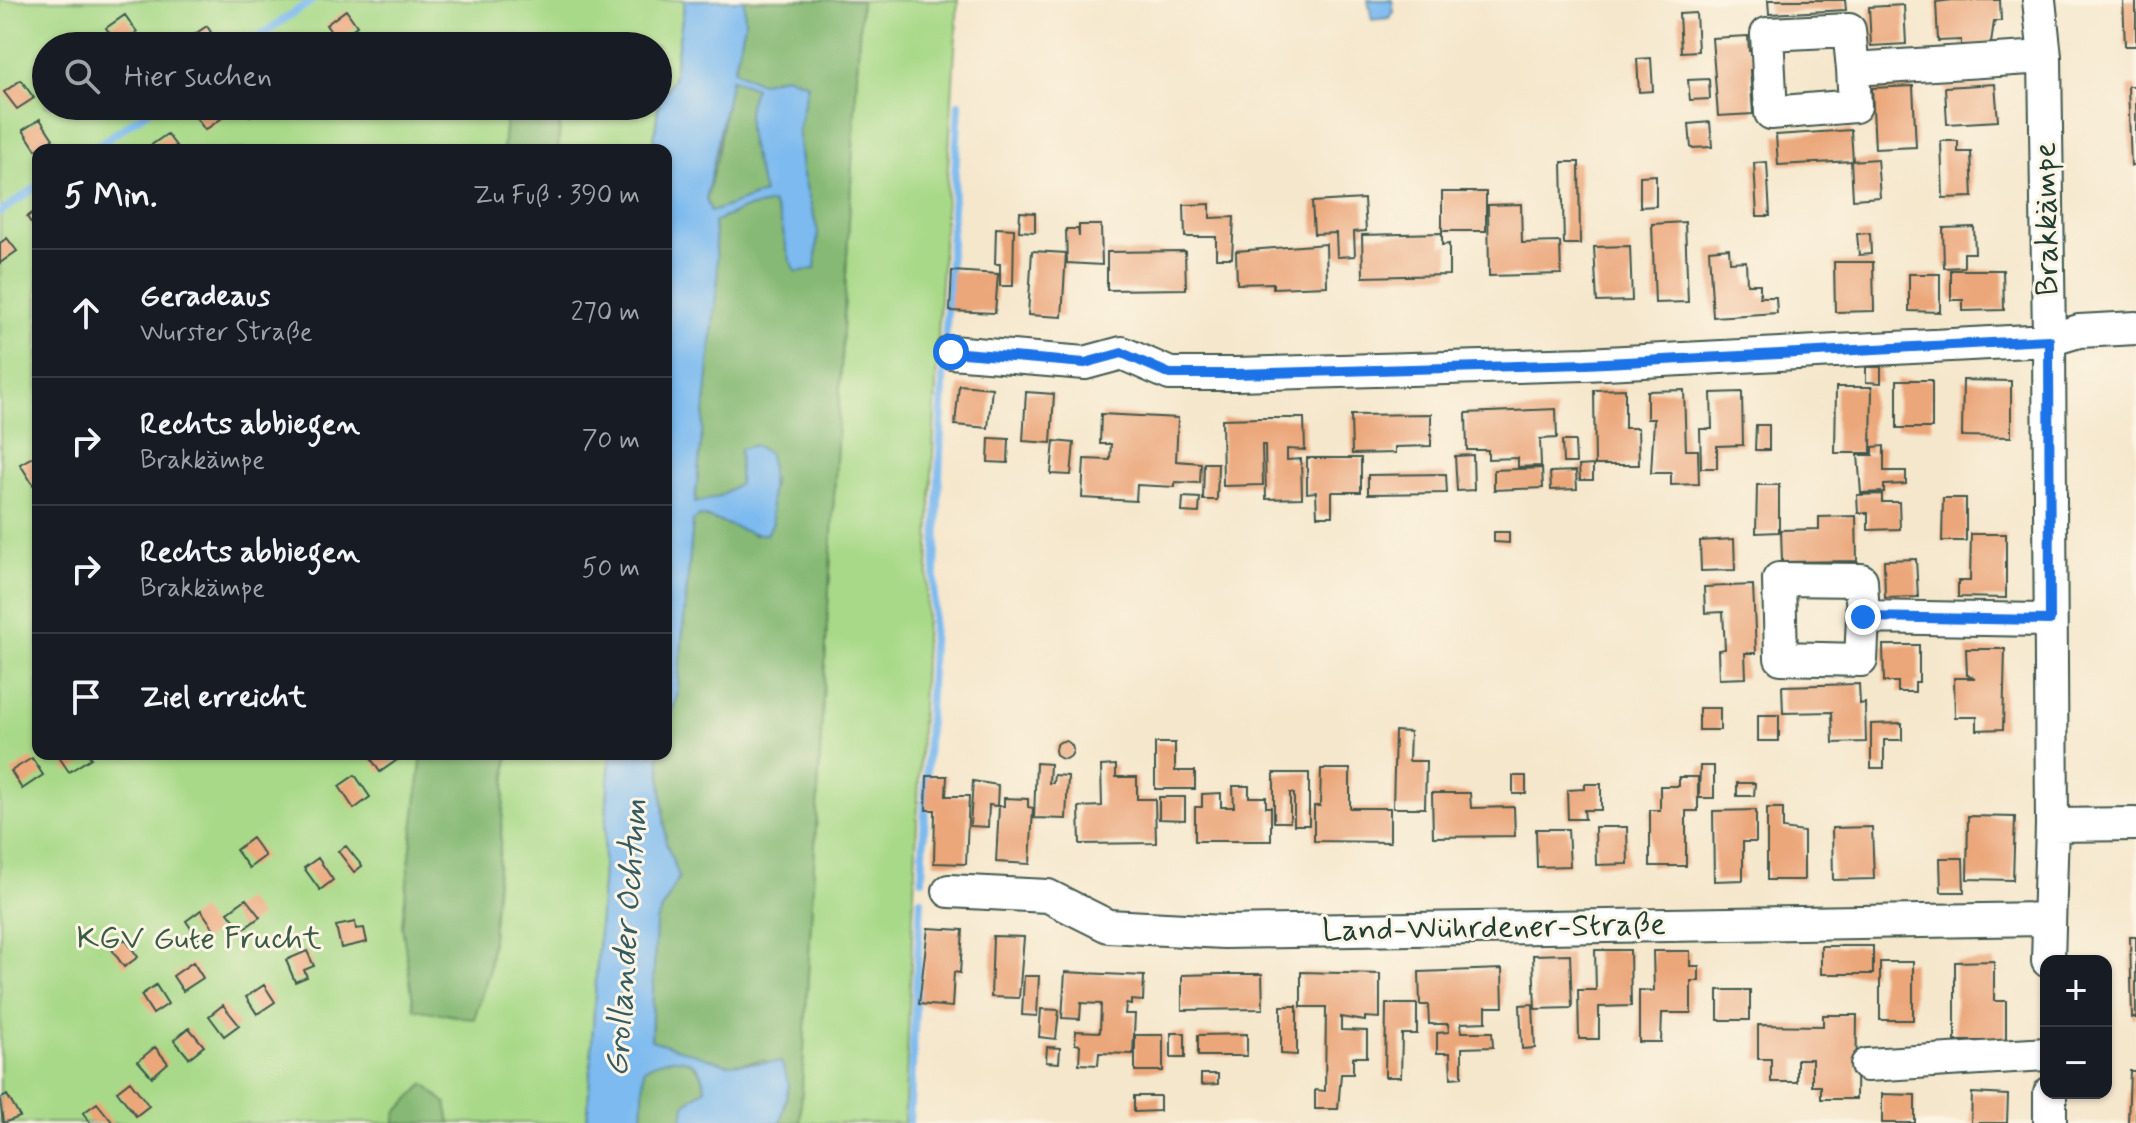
<!DOCTYPE html>
<html lang="de">
<head>
<meta charset="utf-8">
<style>
  body { margin:0; font-family:Mynerve,sans-serif; background:#20242c; color:#f1f3f6 }
  .controls { position:absolute; right:24px; bottom:24px; display:grid; overflow:hidden; border-radius:16px; box-shadow:0 2px 6px #0004 }
  .controls button { width:72px; height:72px; display:grid; place-items:center; padding:0; border:0; border-bottom:2px solid #363941; background:#171b24; color:#f1f3f6; font:40px sans-serif }
  .stop { position:absolute; width:24px; height:24px; margin:-18px; border:6px solid #1a73e8; border-radius:50%; background:#fff }
  .stop.end { background:#1a73e8; border-color:#fff; box-shadow:0 2px 8px #0008 }
  .list { margin:0; padding:0; list-style:none }
  h2 { display:flex; justify-content:space-between; align-items:center; height:104px; margin:0; padding:0 32px; font-size:34px }
  h2 small { font-size:26px; font-weight:400; color:#9ea1a6 }
  .list li { display:grid; grid-template-columns:52px 1fr auto; gap:24px; align-items:center; box-sizing:border-box; height:128px; padding:0 32px; border-top:2px solid #363941 }
  .list b { display:block; font-size:30px; white-space:nowrap }
  .list p { margin:0; font-size:26px; white-space:nowrap; color:#9ea1a6 }
  .list em { font-size:26px; font-style:normal; color:#9ea1a6 }
  .icon { flex:none; width:44px; height:44px; fill:none; stroke:currentColor; stroke-width:2; stroke-linecap:round; stroke-linejoin:round }
  .map { position:relative; flex:none; width:2136px; height:1123px; overflow:hidden }
  .search { position:absolute; background:#171b24; box-shadow:0 2px 6px #0004; left:32px; top:32px; width:640px; height:88px; display:flex; align-items:center; gap:20px; box-sizing:border-box; padding:0 28px; border-radius:44px; color:#9ea1a6; font-size:30px }
  .panel { position:absolute; background:#171b24; box-shadow:0 2px 6px #0004; left:32px; top:144px; width:640px; height:616px; border-radius:16px }
  .map>svg:first-child { display:block }
  .green { fill:#a8d988; stroke:#648b5e; stroke-width:2 }
  .forest { fill:#86b974; stroke:#527b54; stroke-width:2 }
  .water { fill:#7bbaef; stroke:#4d7c92; stroke-width:2; fill-rule:evenodd }
  .lines { fill:none; stroke-linecap:round; stroke-linejoin:round }
  .stream { stroke:#7bbaef; stroke-width:8 }
  .building { fill:#eba679 }
  .minor-casing { stroke:#3f564b; stroke-width:36 }
  .minor { stroke:#fff; stroke-width:32 }
  .route { stroke:#1a73e8; stroke-width:10 }
  .labels { text-anchor:middle; dominant-baseline:central; stroke-width:6; stroke-linejoin:round; paint-order:stroke }
  .street-label { font-size:32px; fill:#1f3d34; stroke:#fcf5e5 }
  .park-label { font-size:32px; fill:#3a5c45; stroke:#fcf5e5 }
  .water-label { font-size:34px; font-style:italic; fill:#365c63; stroke:#fcf5e5 }
</style>
</head>
<body>
<div class="map">
<svg width="2136" height="1123" viewBox="0 0 2136 1123">
  <rect width="100%" height="100%" fill="#fcf5e5"/>
  <filter id="ink" filterUnits="userSpaceOnUse"><feTurbulence type="fractalNoise" baseFrequency=".0125" numOctaves="2"/><feDisplacementMap in="SourceGraphic" scale="16" xChannelSelector="R" yChannelSelector="G"/><feConvolveMatrix kernelMatrix="1 2 1 2 8 2 1 2 1" color-interpolation-filters="sRGB"/></filter>
  <filter id="wash" filterUnits="userSpaceOnUse"><feTurbulence type="fractalNoise" baseFrequency=".006" numOctaves="4" result="noise"/><feDisplacementMap in="SourceGraphic" scale="32" xChannelSelector="R" yChannelSelector="G"/><feGaussianBlur stdDeviation="1.8" result="paint"/><feColorMatrix in="noise" values="0 0 0 0 0 0 0 0 0 0 0 0 0 0 0 0 0 1.4 0 .05"/><feComposite in="paint" operator="in"/></filter>
  <g filter="url(#wash)">
    <rect width="100%" height="100%" fill="#f5e7cc"/>
    <path class="green" d="M0,0H685L673,79L658,105V46H46V106H507L503,150H38V754H422L402,925L489,972L508,754H610L587,1123H450L446,1103L396,1113L395,1123H0Z
      M861,0H958L939,316L904,1123H800Z
      M561,106H658L653,150H558Z"/>
    <path class="forest" d="M744,0H861L800,1123H781L789,1084L764,1060L727,1065L651,1041L656,921L679,877L666,843L659,754H666V731L677,696L693,521L699,516L739,526L754,535L773,523L768,506L774,479L740,449L739,484L718,497L695,504L717,277L714,222L743,209L772,203C787,224 782,250 796,272L815,268L818,232L802,171L798,131L808,84L785,76L760,83L734,70L745,24Z
      M730,78L756,88L764,193L710,213L706,200L717,157Z
      M507,106H561L558,150H503Z
      M422,754H508L489,972L474,1019L414,1009L402,925Z
      M680,1057C696,1065 704,1072 705,1089L686,1103L681,1123H642L644,1069L658,1060Z
      M424,1084L446,1103L450,1123H395L396,1113Z"/>
    <path class="water" d="M685,0H744L745,24L734,70L760,83L785,76L808,84L798,131L802,171L818,232L815,269L796,272C782,250 787,224 772,203L743,209L714,222L718,277L695,503L718,497L739,484L740,449L755,445L769,454C775,480 767,499 773,523L767,534C745,536 723,519 699,516L693,521L677,696L666,731V150H653L659,100L673,79ZM731,79L755,88C738,122 755,159 764,193L711,212L706,199Z
      M1368,0H1392L1394,12L1389,18L1372,20Z
      M610,754H659L666,843L679,877L656,921L651,1040L727,1064L781,1062L789,1084L781,1123H681L686,1103L705,1089C704,1054 668,1053 644,1069L642,1123H587Z"/>
    <g class="lines">
      <path class="stream" d="M244,46L313,0
        M91,150L156,106
        M0,212L38,186
        M945,345L959,104
        M922,879L944,359
        M909,1123L921,900"/>
    </g>
    <g id="blocks">
      <path class="building" d="M1768,0H1845L1846,10L1769,14Z
        M1952,0H2000L2001,21H1994L1991,44L1961,46V40L1938,41L1936,2Z
        M2123,0H2136V46H2125Z
        M1904,5L1906,44L1871,46L1869,7Z
        M346,10L357,26L337,40L326,25Z
        M1696,13L1698,51L1681,52L1679,14Z
        M125,15L137,32L118,45L106,28Z
        M207,26L219,45L194,46L189,38Z
        M1748,36L1749,51H1756L1757,70H1750L1753,114L1718,116L1712,38Z
        M1651,58L1653,91L1639,92L1637,59Z
        M1709,79L1710,99L1690,100L1688,80Z
        M21,80L34,98L17,109L4,92Z
        M1995,84L1998,121L1947,124L1945,87Z
        M1913,86L1916,147L1875,149L1872,88Z
        M2128,86H2136V166H2131Z
        M203,106H218L225,116L205,130L193,113Z
        M243,106H265L250,116Z
        M40,119L53,139L36,150L23,130Z
        M1710,122L1712,147L1691,148L1689,124Z
        M1851,130L1853,161L1778,165L1776,135Z
        M167,134L177,147L153,150L150,146Z
        M1941,141H1958V152H1971L1973,197L1943,198Z
        M1877,159L1880,197L1853,199L1851,161Z
        M1562,162H1579L1580,244H1564Z
        M1767,162L1770,216H1757L1754,163Z
        M1656,175V206L1640,207V176Z
        M1442,192H1486V231H1442Z
        M1364,199L1366,231L1354,232L1355,256L1337,257L1336,233L1314,234L1312,202Z
        M1210,204V218L1234,217L1232,258H1216V237H1185L1184,205Z
        M1521,204L1522,243L1560,242L1561,274L1489,276L1488,205Z
        M38,209V229L36,230L27,217Z
        M1020,212L1035,213V232L1019,231Z
        M1685,222L1688,302L1655,303L1652,224Z
        M1079,225H1101L1102,265L1067,263L1066,229H1078L1079,237Z
        M1974,227L1975,253H1964V267L1944,268L1943,228Z
        M996,228L1014,229L1013,286H1000V264H995Z
        M1442,233V245L1449,244V275L1363,277L1362,235Z
        M1870,233L1871,254L1859,255L1857,234Z
        M7,238L17,251L0,263V243Z
        M1326,244L1327,286L1273,288V283L1237,284L1236,251Z
        M1630,246L1632,301L1597,302L1594,247Z
        M1729,248L1730,262L1746,261L1747,284H1760V297H1776L1777,313L1713,317L1709,250Z
        M1032,251L1066,253L1062,317L1028,315Z
        M1185,251L1186,289L1107,290V252Z
        M1834,262H1873L1874,311L1835,312Z
        M1951,270H2003L2004,310L1963,311V300H1951Z
        M952,271L998,274L995,313L950,311Z
        M1909,274H1940V312L1909,311Z
        M1866,367H1881V383L1866,382Z
        M1897,380H1932V428H1897Z
        M1963,380L2011,381V437L1962,436Z
        M959,385L992,388L988,428L955,425Z
        M1836,387H1872L1871,453H1835Z
        M1625,389V428H1638L1639,465H1595L1594,390Z
        M1684,390L1686,450H1698L1699,484L1671,485V473H1651L1654,419H1647V391Z
        M1026,392L1054,394L1051,443L1023,441Z
        M1742,392L1743,445L1717,446V468H1701L1700,429H1712L1711,393Z
        M1556,409L1557,438L1540,439L1541,466L1518,467V458L1488,459V450H1467L1466,413Z
        M1101,414L1178,418L1176,461L1201,463L1200,483L1175,482V487L1137,485L1136,501L1082,498L1084,459L1110,460L1111,444H1100Z
        M1431,414V446L1395,447V453L1352,454L1351,415Z
        M1262,418H1304L1305,450L1287,449V460L1301,459L1302,498L1266,499L1265,445H1262L1263,485L1223,486L1222,419Z
        M1756,425H1769V450H1755Z
        M989,438L1009,439L1008,463L988,462Z
        M1054,441L1074,443L1071,475L1051,474Z
        M1562,441H1575L1576,463H1563Z
        M1884,446V471H1906V484L1884,485V492L1861,493L1858,455H1873V447Z
        M36,455L38,482L33,485L20,464Z
        M1473,455L1474,490L1457,491L1455,456Z
        M1307,458H1361V492H1332V516H1317L1316,492L1307,493Z
        M1204,463H1218L1217,500H1203Z
        M1593,465V480H1580L1579,466Z
        M1542,468L1543,488L1494,490V470Z
        M1576,471L1577,489L1551,490L1550,472Z
        M1446,474L1447,493L1368,494V475Z
        M1757,485H1779V532L1756,533Z
        M1882,494V502H1899L1900,529L1868,530V513H1858L1857,495Z
        M1183,497L1200,498L1199,513L1182,512Z
        M1943,498H1966V541H1942Z
        M1856,516L1857,561L1782,562L1781,530L1819,529V517Z
        M1494,532H1509V543L1494,542Z
        M1971,534H2006V598L1958,597V581H1970Z
        M1734,539L1735,570L1701,571L1700,541Z
        M1916,559L1918,597L1885,598L1884,560Z
        M1753,585L1756,653H1745L1746,678L1719,679L1718,650L1725,649L1723,612L1705,613L1704,587Z
        M1883,645H1919V682H1915V692H1898V682H1884Z
        M1966,649H2005L2003,729L1977,730V717H1955L1954,678H1975L1967,675Z
        M1859,684L1860,704L1865,703L1866,742L1833,743L1832,712L1783,713L1782,686Z
        M1699,708H1720V730H1699Z
        M1758,715H1779V741H1758Z
        M1902,723V740H1884V768H1871V724Z
        M1395,731L1410,732L1409,761H1426L1425,808H1393Z
        M1055 750a9 9 0 1 1 18 0a9 9 0 1 1-18 0Z
        M1155,743H1175V771H1195V789H1155Z
        M57,754H88L91,758L69,772Z
        M368,754H397L400,758L380,772Z
        M32,758L43,775L22,789L11,771Z
        M1036,763L1050,764L1049,783H1053L1054,775L1068,776L1066,819L1034,818Z
        M1116,765V777H1137V799H1155L1156,843L1080,844L1079,807L1102,806L1101,766Z
        M1700,766H1714V798H1699Z
        M1321,769H1350V808H1390V842L1314,841V806H1320Z
        M1274,773H1309V825H1294V794L1290,793V822H1274Z
        M355,775L370,797L354,809L339,786Z
        M927,776H947L946,796H969L966,864L934,863L935,810H926Z
        M1513,776H1526V794H1513Z
        M1679,777H1698V811H1686V866H1650V810H1660V786H1679Z
        M973,781L998,785L997,806L989,805L988,827L970,826Z
        M1737,783H1755L1754,796H1737Z
        M1585,784H1601V810H1584L1585,819H1568L1567,790L1585,789Z
        M1233,786H1249V797H1266V807H1271V841H1195V807H1202V794L1221,793V807H1234Z
        M1432,793H1470L1471,808L1514,807L1515,836L1433,837Z
        M1159,797H1185V820L1159,819Z
        M1004,798L1028,799V807L1033,808L1030,864L996,862L999,806H1004Z
        M1767,808H1783V829L1804,832V880H1767Z
        M1756,810V842H1743V880L1714,881L1713,811Z
        M1968,816L2015,817L2013,880L1967,879Z
        M1595,827H1627L1628,864L1596,865Z
        M1872,827L1874,879L1833,880L1832,828Z
        M1536,829H1568L1570,866L1537,867Z
        M252,838L265,856L249,868L236,850Z
        M346,846L362,866L354,872L338,851Z
        M318,858L333,880L320,890L304,868Z
        M1940,858H1963L1964,892H1941Z
        M246,899L260,917L242,930L228,912Z
        M201,910L216,932L201,943L186,921Z
        M355,922L356,929L364,928L367,942L341,948L336,926Z
        M928,928L963,930L960,973L954,972L952,1007L919,1004Z
        M993,936L1024,937L1019,998L991,997Z
        M2130,937H2136V1018H2132Z
        M125,939L138,957L124,967L111,948Z
        M1821,946H1873V974H1821Z
        M1595,950H1630L1631,1006L1599,1007V1039H1579L1578,990H1596Z
        M307,951L314,966L304,970L307,977L295,982L286,960Z
        M1653,951H1690V966H1699V981H1691V1013H1662L1661,1042H1639V990L1654,991Z
        M1570,954L1572,1008L1535,1009L1533,955Z
        M1994,961V1001H2006V1041H1955V962Z
        M193,962L203,978L183,991L173,976Z
        M1880,962H1913V1020H1880Z
        M1502,969L1503,1007H1486V1022L1461,1023L1462,1032H1492L1493,1047L1462,1048V1077L1451,1078L1450,1053H1437V1033L1449,1032L1448,1024H1429L1428,1005H1420L1419,972Z
        M1065,972L1144,976L1143,1001L1131,1000V1005L1126,1004L1125,1014H1135L1133,1054L1099,1053L1098,1065L1079,1064L1080,1045L1075,1044L1076,1031L1100,1032L1101,1004L1081,1003L1080,1019L1062,1018Z
        M1301,972L1380,974V1018L1365,1017V1021L1341,1017V1030L1367,1031V1057H1353V1074H1341L1338,1109H1315V1090L1325,1091L1326,1007H1301Z
        M1221,974H1262L1263,1009L1182,1010V975Z
        M1024,976H1039L1037,1016L1022,1015Z
        M156,985L168,1004L153,1014L141,995Z
        M264,985L275,1002L257,1014L246,997Z
        M1718,990H1750V1020H1718Z
        M1386,1004H1417V1034H1402L1401,1077H1385Z
        M1533,1004L1535,1048L1522,1049L1520,1005Z
        M223,1005L239,1025L224,1036L209,1016Z
        M1281,1006H1297V1055L1281,1054Z
        M1041,1009L1059,1010L1056,1039L1039,1037Z
        M1823,1015H1857L1856,1099H1821V1086H1812V1059H1797V1082H1771V1059H1758V1025L1823,1026Z
        M189,1028L204,1046L189,1058L174,1040Z
        M1171,1033H1185V1058H1171Z
        M1247,1034V1056H1198V1035Z
        M1135,1035H1163V1071H1135Z
        M155,1047L168,1063L152,1077L138,1061Z
        M1047,1047L1060,1048L1059,1063L1046,1062Z
        M2130,1071H2136V1123H2128Z
        M1201,1074H1218V1084L1201,1085Z
        M130,1081L149,1106L136,1116L117,1091Z
        M1972,1093L2008,1095L2007,1123H1971Z
        M1882,1094L1915,1095V1123H1882Z
        M7,1095L20,1117L3,1123L0,1099Z
        M1134,1096H1160V1111L1134,1112Z
        M97,1103L113,1123H91L83,1113Z"/>
    </g>
  </g>
  <g filter="url(#ink)">
    <use href="#blocks" fill-opacity="0" stroke="#3f564b" stroke-width="2"/>
    <g class="lines">
      <g class="minor-casing">
        <path id="minor" d="M2039,0L2045,57L2049,340L2052,825L2048,961
          M1853,69L1855,106L1771,113L1767,34L1849,30L1853,69L2045,57
          M951,352L1085,363L1122,353L1170,374H1235L1586,364L2049,340L2079,331L2136,328
          M1863,617L1861,660L1781,658L1779,579L1861,580L1863,617L2050,620
          M2052,825L2136,824
          M949,891L1048,896L1108,926L1224,932L2047,919
          M1867,1065L2046,1054
          M2050,1123V1093"/>
      </g>
      <use href="#minor" class="minor"/>
    </g>
  </g>
  <g class="lines" filter="url(#ink)">
    <path class="route" d="M951,352L1085,363L1122,353L1170,374H1235L1586,364L2049,340L2050,620L1863,617"/>
  </g>
  <g class="labels">
    <g class="street-label">
      <text transform="translate(2047 219) rotate(-91)">Brakkämpe</text>
      <text transform="translate(1494 928) rotate(-1)">Land-Wührdener-Straße</text>
    </g>
    <g class="park-label">
      <text x="199" y="939">KGV Gute Frucht</text>
    </g>
    <g class="water-label">
      <text transform="translate(627 938) rotate(-86)">Grollander Ochtum</text>
    </g>
  </g>
</svg>
<div class="controls">
<button>+</button>
<button>−</button>
</div>
<div class="stop" style="left:951px;top:352px"></div>
<div class="stop end" style="left:1863px;top:617px"></div>
<div class="search"><svg class="icon" aria-label="search" viewBox="0 0 24 24"><circle cx="10" cy="10" r="6"/><path d="M15 15l6 6"/></svg>Hier suchen</div>
<section class="panel">
<h2>5 Min.<small>Zu Fuß · 390 m</small></h2>
<ul class="list">
<li><svg class="icon" aria-label="ahead" viewBox="0 0 24 24"><path d="M12 20V5M6 11l6-6 6 6"/></svg><div><b>Geradeaus</b><p>Wurster Straße</p></div><em>270 m</em></li>
<li><svg class="icon" aria-label="right" viewBox="0 0 24 24"><path d="M7 20v-9h11M14 6l5 5-5 5"/></svg><div><b>Rechts abbiegen</b><p>Brakkämpe</p></div><em>70 m</em></li>
<li><svg class="icon" aria-label="right" viewBox="0 0 24 24"><path d="M7 20v-9h11M14 6l5 5-5 5"/></svg><div><b>Rechts abbiegen</b><p>Brakkämpe</p></div><em>50 m</em></li>
<li><svg class="icon" aria-label="arrive" viewBox="0 0 24 24"><path d="M6 21V4h12l-3 4 3 4H6"/></svg><div><b>Ziel erreicht</b></div></li>
</ul>
</section>
</div>
</body>
</html>
